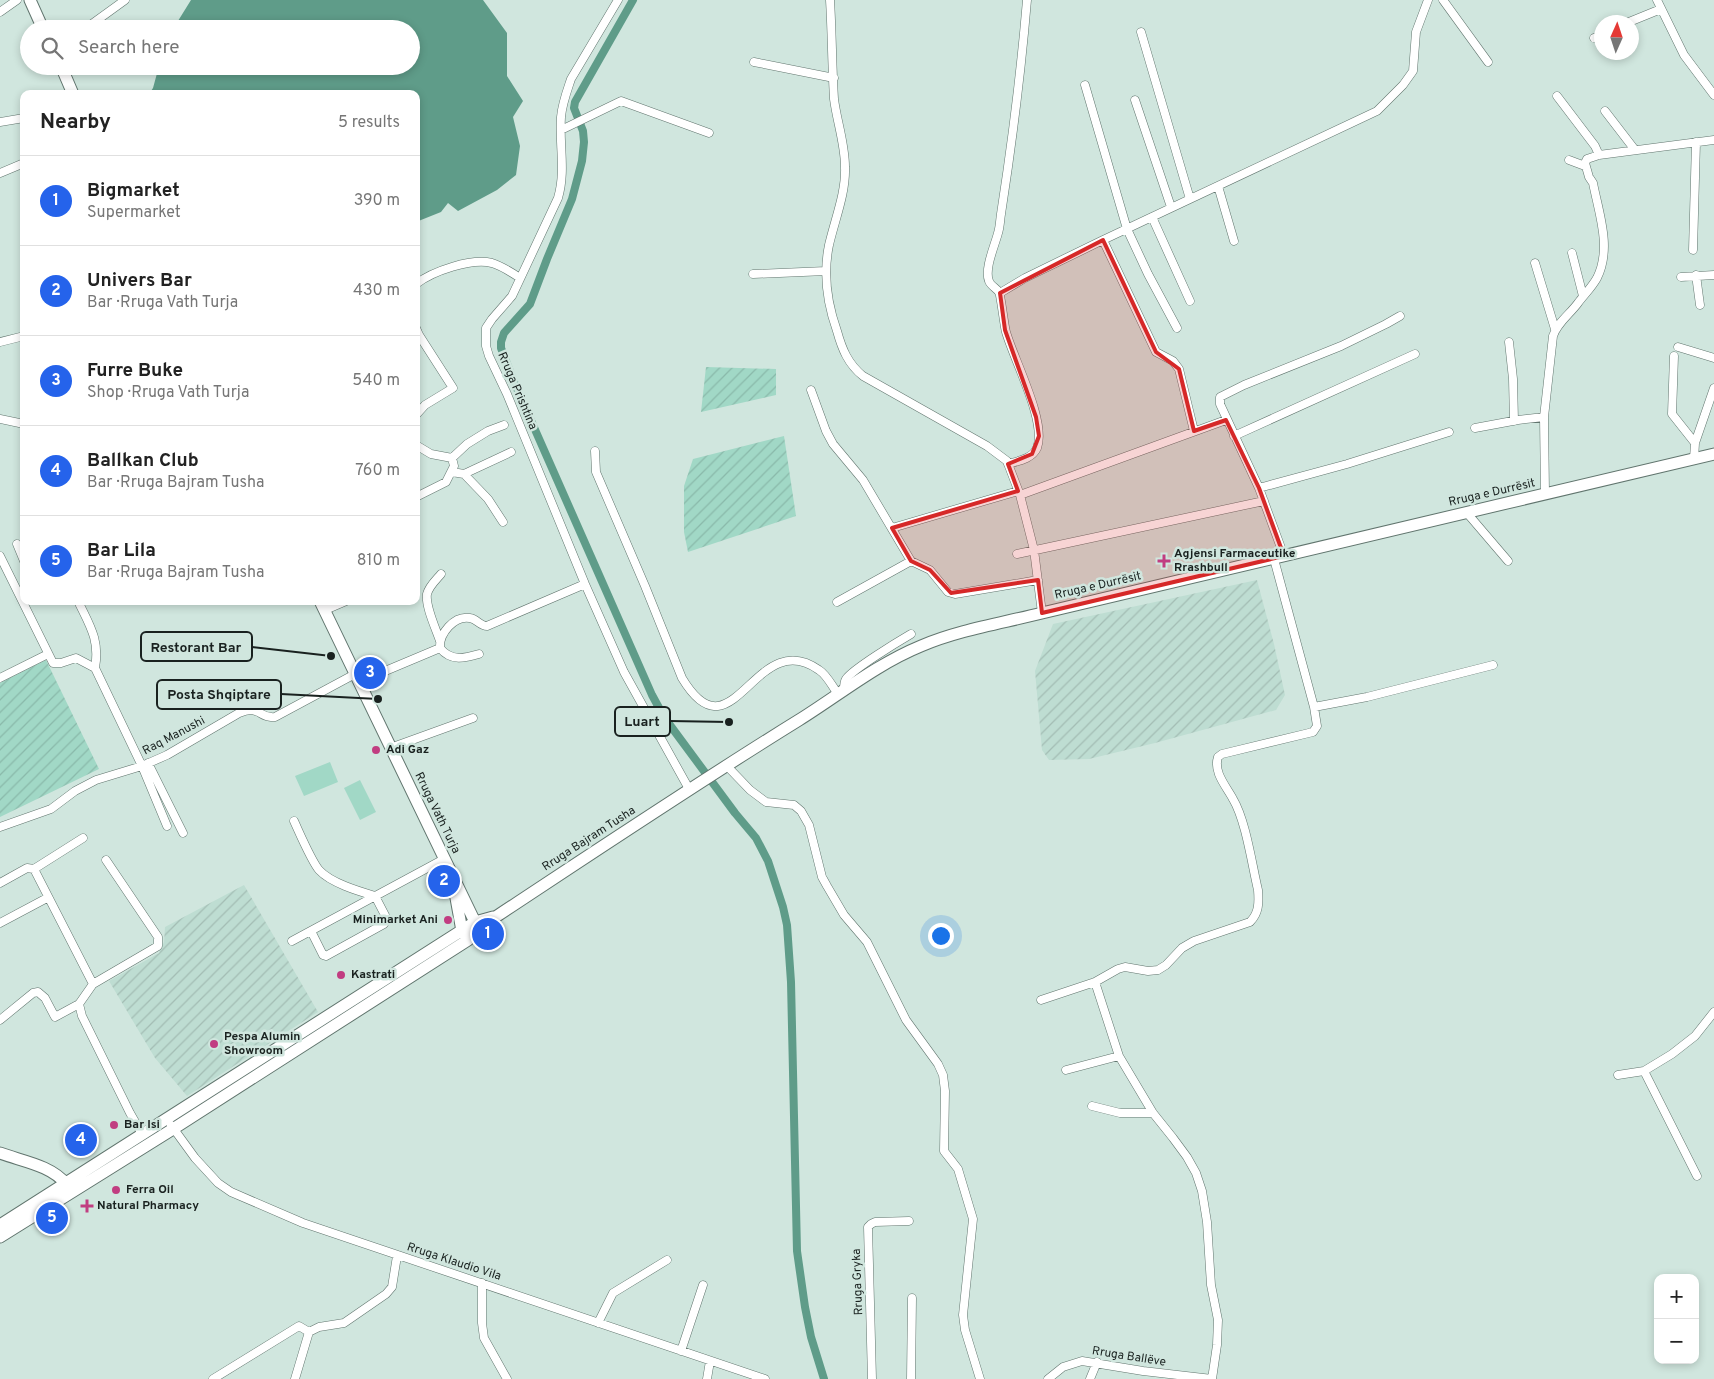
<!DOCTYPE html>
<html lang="en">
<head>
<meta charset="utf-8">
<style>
  body { margin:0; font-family:Overpass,sans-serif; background:#f6f6f6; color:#222 }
  .controls { position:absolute; right:15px; bottom:15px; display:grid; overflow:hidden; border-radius:10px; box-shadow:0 2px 8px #0003 }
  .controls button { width:45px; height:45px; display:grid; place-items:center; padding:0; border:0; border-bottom:1px solid #e0e0e0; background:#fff; color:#222; font:25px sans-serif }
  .compass { position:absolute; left:1594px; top:15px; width:45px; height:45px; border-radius:50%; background:#fff; box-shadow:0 2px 8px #0003; rotate:3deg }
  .you { position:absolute; left:940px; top:935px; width:18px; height:18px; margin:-12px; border:4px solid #fff; border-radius:50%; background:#1a73e8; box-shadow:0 0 0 8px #1a73e833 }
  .badge { display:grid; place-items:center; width:32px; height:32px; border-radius:50%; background:#2563eb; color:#fff; font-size:16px; font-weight:700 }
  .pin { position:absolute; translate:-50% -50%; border:2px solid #fff; box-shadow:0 1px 5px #0006 }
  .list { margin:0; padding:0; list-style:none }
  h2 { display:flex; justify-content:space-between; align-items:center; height:65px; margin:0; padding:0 20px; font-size:21px }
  h2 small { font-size:16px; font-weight:400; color:#767676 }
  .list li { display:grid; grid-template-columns:32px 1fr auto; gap:15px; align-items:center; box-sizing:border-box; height:90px; padding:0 20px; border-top:1px solid #e0e0e0 }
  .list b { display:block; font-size:19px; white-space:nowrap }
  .list p { margin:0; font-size:16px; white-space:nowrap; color:#767676 }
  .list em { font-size:16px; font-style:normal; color:#767676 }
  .icon { flex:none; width:28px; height:28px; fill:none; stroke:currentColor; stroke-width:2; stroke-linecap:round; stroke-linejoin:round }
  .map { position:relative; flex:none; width:1714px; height:1379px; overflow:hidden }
  .search { position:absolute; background:#fff; box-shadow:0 2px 8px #0003; left:20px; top:20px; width:400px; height:55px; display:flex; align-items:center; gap:12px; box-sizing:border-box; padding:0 18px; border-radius:28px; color:#767676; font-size:19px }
  .panel { position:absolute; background:#fff; box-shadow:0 2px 8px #0003; left:20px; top:90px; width:400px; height:515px; border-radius:10px }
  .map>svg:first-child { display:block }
  .industrial { fill:url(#industrial-furrows) }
  .garden { fill:url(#garden-furrows) }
  .pitch { fill:#a1d8c6 }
  .water { fill:#5f9c89 }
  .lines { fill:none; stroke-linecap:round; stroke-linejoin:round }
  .canal { stroke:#5f9c89; stroke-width:8 }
  .street-casing { stroke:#61756e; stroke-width:9 }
  .secondary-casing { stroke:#61756e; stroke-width:13 }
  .street { stroke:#fff; stroke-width:8 }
  .secondary { stroke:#fff; stroke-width:11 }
  .marked { fill:#d62828; fill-opacity:0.2; stroke:#d62828; stroke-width:4; stroke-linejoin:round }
  .poi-dot { fill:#c13d81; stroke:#d0e6de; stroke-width:2 }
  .labels { text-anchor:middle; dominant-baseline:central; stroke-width:5; stroke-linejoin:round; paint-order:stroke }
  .street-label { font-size:12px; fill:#19211f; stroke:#d0e6de }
  .poi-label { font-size:12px; font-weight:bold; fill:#19211f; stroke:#d0e6de; text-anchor:start }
  .leader { fill:none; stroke:#19211f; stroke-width:2 }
  .callout-dot { fill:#19211f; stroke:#d0e6de; stroke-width:2 }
  .callout { fill:#d0e6de; stroke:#19211f; stroke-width:2 }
  .callout-label { font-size:14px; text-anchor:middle; font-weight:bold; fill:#19211f }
</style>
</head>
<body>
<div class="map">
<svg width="1714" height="1379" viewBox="0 0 1714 1379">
  <defs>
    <pattern id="industrial-furrows" width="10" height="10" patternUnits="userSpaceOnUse" patternTransform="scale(1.25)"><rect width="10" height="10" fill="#beddd2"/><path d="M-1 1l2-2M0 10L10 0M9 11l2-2" fill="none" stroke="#a3bdb4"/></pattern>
    <pattern id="garden-furrows" width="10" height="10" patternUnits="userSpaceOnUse" patternTransform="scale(1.25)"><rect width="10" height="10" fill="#a1d8c6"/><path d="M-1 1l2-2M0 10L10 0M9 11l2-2" fill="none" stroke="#8ab9aa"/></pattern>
  </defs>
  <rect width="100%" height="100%" fill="#d0e6de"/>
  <path class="industrial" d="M1257,580L1274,644L1285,695L1276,710L1155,743L1089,759L1049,760L1042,750L1035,671L1053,624Z
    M244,885L318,1012L187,1096L155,1058L109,981L159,953L164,942L165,927Z"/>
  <path class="garden" d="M706,367L776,369V395L701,412Z
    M784,436L796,516L688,552L684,532V486L693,459Z
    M46,660L99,769L0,817V683Z"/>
  <path class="pitch" d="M330,762L338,782L304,796L295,776Z
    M360,780L376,812L360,820L344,788Z"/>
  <path class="water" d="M191,0H483L507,33V76L523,101L513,117L520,146L516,175L497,190L458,211L448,203L441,212L416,222V94H149L153,88L159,66H411V29H173Z"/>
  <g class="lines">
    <path class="canal" d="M633,0L575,102L574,108L583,131L584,142L582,161L572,199L547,259L530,304L504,333L501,342V348L514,382L652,695L664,717L735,813L756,838L768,861L783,907L787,925L791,982L797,1251L805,1307L811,1337L824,1379"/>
    <g class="street-casing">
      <path id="street" d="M618,0L571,79C567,91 562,104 561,117C559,145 566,171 558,198L512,296L492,319L486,328V346L489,356L507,394L585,584L624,672L689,789
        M830,0C832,33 832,66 834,99C837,122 845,144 845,167C846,193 835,219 829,245C823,274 827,303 837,331C842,349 848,364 863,376L987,446L1007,461L1020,495L1034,550L1042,613
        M1443,0L1488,62
        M1657,0L1684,55L1714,95
        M0,12L17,0
        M1629,22L1661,9
        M85,29L125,0
        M1141,32L1190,199
        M1594,38L1602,35
        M754,62L834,78
        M1085,85L1127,229L1148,274L1177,328
        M1557,96L1595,146L1599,155
        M1135,100L1171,207
        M1605,111L1635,150
        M0,122L24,118
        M561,130L621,101L709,133
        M1569,160L1585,166
        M0,173L24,163
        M1218,186L1234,241
        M1152,217L1190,301
        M1103,240L1156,352L1173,361L1179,369L1194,431
        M1693,250L1696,142
        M1572,253L1583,296
        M1535,263L1555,329
        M753,274L826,271
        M1696,275L1700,305
        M1681,277L1714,275
        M416,284C433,271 471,258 492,263C502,266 511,272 520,278
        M1000,293L1025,278L1103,240L1377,111L1403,85L1413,71L1416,32L1428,0
        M416,328L419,335L453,388L425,405L416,415
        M0,342L24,336
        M1509,342L1513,379L1514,421
        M1678,347L1714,358
        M1674,356L1672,414L1695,443
        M811,390L826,431L833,444L863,480L911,561L930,570L948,592L955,594L1038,580
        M0,419L24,424
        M1475,428L1518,420L1544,417
        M1234,436L1415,354
        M416,445L431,454L452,458L467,444L488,431L504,425
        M595,451L596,472L645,586L682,678C733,763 755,624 819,670C827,675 832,686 838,694
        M1694,459L1695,443L1714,388
        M1008,464C1018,461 1032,459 1037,448C1047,422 1014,360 1006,332C1004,325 1001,296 999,292C996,288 990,285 989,281C984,269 995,245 998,233C1000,227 1000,220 1001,214C1012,143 1021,72 1027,0
        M452,472L464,474L511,452
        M464,474L488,499L503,522
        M1259,488L1347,464L1449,432
        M1545,494L1544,417L1553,336C1557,323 1570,314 1578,303C1584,295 1592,287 1597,278C1612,248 1599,214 1593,183L1589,177L1585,163L1587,159L1599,155L1714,140
        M1020,495L1226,420
        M416,497L446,482L454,466L452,458
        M1467,513L1508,561
        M892,528L1018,491
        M17,544L24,561
        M1017,554L1264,501
        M0,556L53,663H61L76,658L95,668
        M1284,556L1259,488L1220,404V397L1244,385L1341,346L1386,324L1400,316
        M78,601C90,626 100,640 95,668L142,766L167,826
        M837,602L911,561
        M325,610L346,601
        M440,641C436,629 425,606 427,594C429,586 436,580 441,574
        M479,654C465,658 451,662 440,648C439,634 454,615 470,618C477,619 480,626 487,626L585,584
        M0,678L48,654
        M359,682L440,648
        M844,690C844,687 844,682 846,679C853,669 899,641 911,634
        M1314,707L1367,697L1493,665
        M390,748L473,718
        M148,763L183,833
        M726,765L750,790L766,802L794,805L801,811L809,825L822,877L827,886L844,915L867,942L906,1020L938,1064L943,1075L945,1091L944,1151L958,1169L973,1219L963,1315L965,1330L980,1379
        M294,821C300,834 311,860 319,870C331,883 358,891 375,896L387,919L384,924L326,956L323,955L311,931
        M0,827L51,809L75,791L96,780L142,766L167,755L239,713C261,704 258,719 275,717L355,674
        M34,869L93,984
        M0,883L27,868L34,869L83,838
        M0,923L47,898
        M292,941L444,859
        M1095,982L1119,1056L1153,1113L1173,1138L1187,1157L1196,1173L1202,1191L1207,1222L1211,1285L1218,1320L1217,1345L1212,1379
        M1041,1000L1095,982L1118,969L1125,967L1148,971L1158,970L1166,965L1182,948L1194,941L1250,922C1259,913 1259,903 1258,890C1252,865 1246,821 1233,799C1226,786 1213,772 1218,757L1222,754L1313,732L1317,726L1314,707L1274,559
        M79,1004L82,1016L130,1113L142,1134
        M0,1020L33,993L38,992L45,998L55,1017L79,1004L93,984L158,946V937L106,860
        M1066,1070L1119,1056
        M1644,1071L1697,1176
        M1618,1075L1644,1071L1672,1054L1695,1036L1714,1012
        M1092,1106L1120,1113H1153
        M171,1125L195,1158L218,1183L231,1192L303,1223L765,1379
        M482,1283V1323L484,1338L507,1379
        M598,1323L613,1293L667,1260
        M681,1351L703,1285
        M213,1379L299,1326L309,1332
        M295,1379L309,1332L319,1327L344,1323L386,1294L392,1287L397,1256
        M707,1379L710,1361
        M872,1379L868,1227L871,1224L875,1222L909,1221
        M911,1379L912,1298
        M1048,1379L1063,1367L1082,1361L1143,1371L1212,1379
        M1090,1379L1097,1362"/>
    </g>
    <g class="secondary-casing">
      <path id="secondary" d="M30,0L43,29
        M61,66L73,94
        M320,601L475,922L476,929
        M454,887L462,931L465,935
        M0,1153C21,1161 51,1165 66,1184
        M0,1225L475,922L493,917
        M0,1237L173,1129L468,940L497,916C597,850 697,783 799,720C839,695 877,664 921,646C958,630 1003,623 1042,613L1714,454"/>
    </g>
    <use href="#street" class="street"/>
    <use href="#secondary" class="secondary"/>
  </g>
  <path class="marked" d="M1103,240L1156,352L1179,369L1194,431L1226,420L1259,488L1284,556L1042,613L1038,580L951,593L930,570L911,561L892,528L1018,491L1008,464L1032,454L1039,436L1036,417L1005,330L1000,293Z"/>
  <g class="poi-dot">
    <path d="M1161.5 553.5h5v5h5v5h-5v5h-5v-5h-5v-5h5z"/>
    <circle cx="376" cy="750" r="5"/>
    <circle cx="448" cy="920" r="5"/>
    <circle cx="341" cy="975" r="5"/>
    <circle cx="214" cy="1044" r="5"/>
    <circle cx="114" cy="1125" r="5"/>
    <circle cx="116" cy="1190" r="5"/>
    <path d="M84.5 1198.5h5v5h5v5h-5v5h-5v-5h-5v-5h5z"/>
  </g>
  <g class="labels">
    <g class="street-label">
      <text transform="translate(517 391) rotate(67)">Rruga Prishtina</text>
      <text transform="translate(1492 493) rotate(-13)">Rruga e Durrësit</text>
      <text transform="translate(1098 586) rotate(-13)">Rruga e Durrësit</text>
      <text transform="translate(174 736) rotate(-28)">Raq Manushi</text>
      <text transform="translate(437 813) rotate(64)">Rruga Vath Turja</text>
      <text transform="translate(589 839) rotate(-33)">Rruga Bajram Tusha</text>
      <text transform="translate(454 1262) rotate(18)">Rruga Klaudio Vila</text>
      <text transform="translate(858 1282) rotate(-92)">Rruga Gryka</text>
      <text transform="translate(1129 1357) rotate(9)">Rruga Ballëve</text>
    </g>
    <g class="poi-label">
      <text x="1174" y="554">Agjensi Farmaceutike<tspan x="1174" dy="14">Rrashbull</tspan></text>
      <text x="386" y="750">Adi Gaz</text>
      <text x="438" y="920" text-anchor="end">Minimarket Ani</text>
      <text x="351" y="975">Kastrati</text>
      <text x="224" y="1037">Pespa Alumin<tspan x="224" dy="14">Showroom</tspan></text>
      <text x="124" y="1125">Bar Isi</text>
      <text x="126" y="1190">Ferra Oil</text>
      <text x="97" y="1206">Natural Pharmacy</text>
    </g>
  </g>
  <path class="leader" d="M331 656L252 647M378 699L281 694M729 722L670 721"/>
  <g class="callout-dot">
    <circle cx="331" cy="656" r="5"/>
    <circle cx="378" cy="699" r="5"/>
    <circle cx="729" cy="722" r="5"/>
  </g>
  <g class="callout">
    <rect x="141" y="632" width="111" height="29" rx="5"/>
    <rect x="157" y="680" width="124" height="29" rx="5"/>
    <rect x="615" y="707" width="55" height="29" rx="5"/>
  </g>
  <g class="callout-label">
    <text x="196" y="652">Restorant Bar</text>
    <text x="219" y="699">Posta Shqiptare</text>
    <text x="642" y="726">Luart</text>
  </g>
</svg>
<div class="controls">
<button>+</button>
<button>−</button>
</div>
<svg class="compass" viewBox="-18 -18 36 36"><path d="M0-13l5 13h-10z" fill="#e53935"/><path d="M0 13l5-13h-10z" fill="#767676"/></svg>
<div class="you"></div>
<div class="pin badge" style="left:488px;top:934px">1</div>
<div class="pin badge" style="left:444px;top:881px">2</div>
<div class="pin badge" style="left:370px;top:673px">3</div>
<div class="pin badge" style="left:81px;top:1140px">4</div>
<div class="pin badge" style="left:52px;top:1218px">5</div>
<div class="search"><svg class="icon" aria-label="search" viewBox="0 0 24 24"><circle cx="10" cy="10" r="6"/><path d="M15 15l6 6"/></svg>Search here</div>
<section class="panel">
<h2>Nearby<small>5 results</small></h2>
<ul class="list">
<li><span class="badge">1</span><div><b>Bigmarket</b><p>Supermarket</p></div><em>390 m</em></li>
<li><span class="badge">2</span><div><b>Univers Bar</b><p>Bar · Rruga Vath Turja</p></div><em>430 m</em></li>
<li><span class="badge">3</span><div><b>Furre Buke</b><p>Shop · Rruga Vath Turja</p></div><em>540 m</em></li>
<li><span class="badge">4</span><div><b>Ballkan Club</b><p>Bar · Rruga Bajram Tusha</p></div><em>760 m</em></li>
<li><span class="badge">5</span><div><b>Bar Lila</b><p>Bar · Rruga Bajram Tusha</p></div><em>810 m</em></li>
</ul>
</section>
</div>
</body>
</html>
